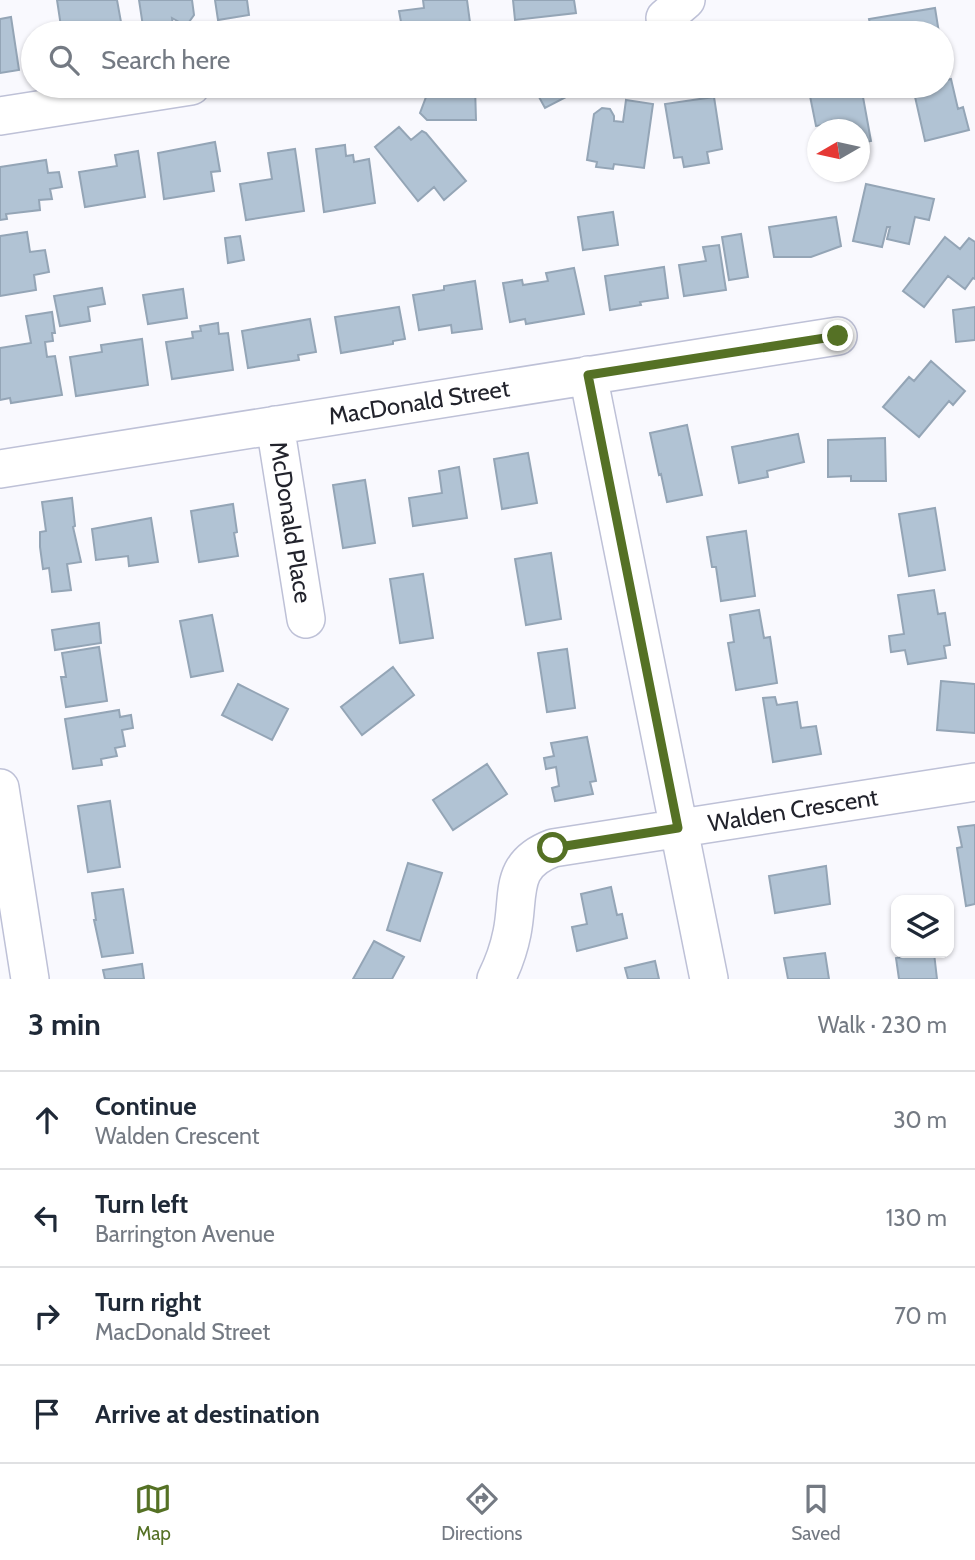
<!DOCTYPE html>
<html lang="en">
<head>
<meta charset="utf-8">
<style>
  body { margin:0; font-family:Cabin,sans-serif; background:#f6f6f7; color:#1f2937 }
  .controls { position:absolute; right:21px; bottom:21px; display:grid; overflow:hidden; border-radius:14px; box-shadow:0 2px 5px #0004 }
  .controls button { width:63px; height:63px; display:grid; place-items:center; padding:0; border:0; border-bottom:2px solid #e0e1e3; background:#fff; color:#1f2937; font:35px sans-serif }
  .compass { position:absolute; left:807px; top:119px; width:63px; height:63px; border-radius:50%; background:#fff; box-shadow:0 2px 5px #0004; rotate:261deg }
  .stop { position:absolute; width:21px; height:21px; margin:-16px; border:5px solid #557125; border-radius:50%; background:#fff }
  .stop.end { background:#557125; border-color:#fff; box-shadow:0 2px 7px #0008 }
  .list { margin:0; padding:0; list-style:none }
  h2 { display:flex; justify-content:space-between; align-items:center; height:91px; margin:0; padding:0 28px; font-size:30px }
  h2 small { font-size:23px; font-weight:400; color:#747a83 }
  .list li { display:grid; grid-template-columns:46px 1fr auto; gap:21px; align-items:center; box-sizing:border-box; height:98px; padding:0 28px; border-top:2px solid #e0e1e3 }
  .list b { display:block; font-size:26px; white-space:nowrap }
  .list p { margin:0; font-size:23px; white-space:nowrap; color:#747a83 }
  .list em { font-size:23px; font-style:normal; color:#747a83 }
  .icon { flex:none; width:38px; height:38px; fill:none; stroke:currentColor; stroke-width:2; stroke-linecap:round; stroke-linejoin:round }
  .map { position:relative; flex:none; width:975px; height:979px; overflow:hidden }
  .search { position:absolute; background:#fff; box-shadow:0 2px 5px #0004; left:21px; right:21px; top:21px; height:77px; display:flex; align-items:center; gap:18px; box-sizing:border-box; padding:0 24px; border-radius:38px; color:#747a83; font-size:26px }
  .sheet { height:483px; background:#fff }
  nav { display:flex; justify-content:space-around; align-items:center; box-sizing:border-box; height:98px; border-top:2px solid #e0e1e3; background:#fff; font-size:19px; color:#747a83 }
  nav a { display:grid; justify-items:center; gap:4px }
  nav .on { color:#557125 }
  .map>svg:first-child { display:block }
  .building { fill:#b1c3d4; stroke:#94a5b6; stroke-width:2 }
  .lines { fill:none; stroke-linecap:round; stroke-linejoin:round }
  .minor-casing { stroke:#bec1d7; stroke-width:40 }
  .minor { stroke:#fff; stroke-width:37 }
  .route { stroke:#557125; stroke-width:9 }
  .labels { text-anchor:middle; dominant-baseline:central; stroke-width:5; stroke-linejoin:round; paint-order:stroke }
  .street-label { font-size:24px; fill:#22232c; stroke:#fff }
</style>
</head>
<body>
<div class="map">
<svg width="975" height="979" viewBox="0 0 975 979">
  <rect width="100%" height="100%" fill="#f9f9fe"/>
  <path class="building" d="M57,0H117L123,33H102L101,28L91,30V33H62Z
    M139,0H192L194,15L189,22L181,23L172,18L174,33H144Z
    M215,0H247L249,15L218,20Z
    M423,0H467L471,30L452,33H403L399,11L424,8Z
    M513,0H574L576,13L515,20Z
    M935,8L939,33H872L869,19Z
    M11,17L19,70L0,73V19Z
    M951,79L958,109L963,107L969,130L925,141L913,88L942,86V81Z
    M415,86H475L476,120H427L420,113L426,97H415Z
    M533,86H587L545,108Z
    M817,86H861L871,141L860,143V130H825L824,125L816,126L810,96L819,95Z
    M714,97L722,149L707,152L709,163L684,167L682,157L674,158L665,104Z
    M626,100L653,104L644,168L614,164L613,169L596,167L597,162L587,160L594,114L602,108L610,109L614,116V121L623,122Z
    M399,127L411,140L422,131L426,133L466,181L444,200L434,187L418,201L375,147Z
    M215,142L220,171L211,172L214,191L164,199L158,153Z
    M345,145L346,156L353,155L354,162L369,159L375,203L324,212L316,149Z
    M295,149L304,211L246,220L240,184L272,179L268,153Z
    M138,151L145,197L85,207L79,172L117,166L115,155Z
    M46,160L48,173L59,172L62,187L50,189L52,199L39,200L40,210L6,214L7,219L0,220V167Z
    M866,184L934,199L929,220L915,217L909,244L887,239L890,227H887L882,247L853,241Z
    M613,212L618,245L583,250L578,217Z
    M836,217L841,246L811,257H774L769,227Z
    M27,232L30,252L45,250L49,272L34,275L36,290L0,296V236Z
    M741,234L748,277L729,280L722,237Z
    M240,236L244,260L228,263L225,238Z
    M945,237L960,249L969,238L975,242V279L973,278L965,289L948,276L924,307L903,291Z
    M719,245L726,290L684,296L679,265L706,261L703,247Z
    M664,267L668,298L640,302L641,305L610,310L605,276Z
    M574,268L584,314L526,324L525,319L510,322L503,283L522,280L523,285L548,281L546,273Z
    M475,281L482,329L452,333L451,325L419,330L413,295L444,290V286Z
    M102,288L105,304L88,307L90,321L60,326L54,296Z
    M183,289L187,318L148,324L143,295Z
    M399,307L405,339L393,341V344L341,353L335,317Z
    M975,307V340L956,342L953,310Z
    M52,312L55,333H52L53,341L45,342L47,357L55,356L62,395L11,403L10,398L0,400V348L31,343L26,316Z
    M310,319L316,352L298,355L299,360L248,368L242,331Z
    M218,323L219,334L228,333L233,370L172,379L166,342L193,338L192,332L201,331L200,326Z
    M142,339L148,385L76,396L70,357L102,352L101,345Z
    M931,361L965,391L953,405L949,401L919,437L883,407L909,377L914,381Z
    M687,425L702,495L667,502L661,474L659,475L650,433Z
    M798,434L804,462L767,471L768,477L739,483L732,447Z
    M885,438L886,481H851V476L828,477V440Z
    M528,453L537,503L502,509L494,459Z
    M459,467L467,518L413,526L409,498L442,493L439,471Z
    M365,480L375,543L343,548L333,485Z
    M72,498L75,526L73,527L81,562L67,564L71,590L52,592L49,568L43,569L40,547V532L46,531L42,502Z
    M233,504L237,532L234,533L238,556L199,562L191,511Z
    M935,508L945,570L909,576L899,514Z
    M151,518L158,562L129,566L128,556L96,560L92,529Z
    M746,531L755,596L721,601L716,567H712L707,537Z
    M551,553L561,619L526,625L515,559Z
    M423,574L433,638L400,643L390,579Z
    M934,590L938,614L945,613L950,645L944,646L946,658L908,664L905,650L891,652L889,636L904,634L898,595Z
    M759,610L764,638L770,637L777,683L736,690L728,643L734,642L730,615Z
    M212,615L223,671L191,677L180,621Z
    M99,623L101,643L55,650L52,630Z
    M99,647L107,701L66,707L61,677H66L62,653Z
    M567,649L575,708L547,712L538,653Z
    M393,667L414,695L362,735L341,707Z
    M941,681L975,684V733L937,730Z
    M238,684L288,709L272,740L222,715Z
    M775,697L777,705L797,702L801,728L816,726L821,754L773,762L763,698Z
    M119,710L120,717L131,715L133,728L122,730L125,746L115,748L117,756L101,759L102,765L73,769L65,719Z
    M587,737L596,781L590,782L593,794L555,801L552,788L559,786L556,767L546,769L544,758L554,756L551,743Z
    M487,764L507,794L453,830L433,800Z
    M110,801L120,867L88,872L78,806Z
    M975,825V904L966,906L957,848L962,847L958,827Z
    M408,863L442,873L420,941L387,930Z
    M826,866L830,904L775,913L769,876Z
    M611,887L617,915L622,914L627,938L577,951L572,927L587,924L581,894Z
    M123,889L133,953L102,957L94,920H96L92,893Z
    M374,941L404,957L392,979H353Z
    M825,953L829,979H788L784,958Z
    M934,953L937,979H899L896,958Z
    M655,961L659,979H628L625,968Z
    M142,964L144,979H105L103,970Z"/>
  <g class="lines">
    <g class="minor-casing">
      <path id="minor" d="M665,18L686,0
        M0,116L191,86
        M588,375L709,979
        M275,425L306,619
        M0,469L838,336
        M0,788L30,979
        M496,979C503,965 509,948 512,933C520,894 508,865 553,848L975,782"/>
    </g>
    <use href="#minor" class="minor"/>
  </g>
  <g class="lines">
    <path class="route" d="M553,848L678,828L588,375L838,336"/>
  </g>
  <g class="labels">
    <g class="street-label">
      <text transform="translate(419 402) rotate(-9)">MacDonald Street</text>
      <text transform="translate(291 522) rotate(81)">McDonald Place</text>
      <text transform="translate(793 810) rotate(-9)">Walden Crescent</text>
    </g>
  </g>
</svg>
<div class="controls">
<button><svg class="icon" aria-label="layers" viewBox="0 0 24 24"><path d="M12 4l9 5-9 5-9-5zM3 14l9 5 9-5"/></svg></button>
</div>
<svg class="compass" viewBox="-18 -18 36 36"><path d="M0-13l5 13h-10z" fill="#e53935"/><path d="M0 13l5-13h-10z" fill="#747a83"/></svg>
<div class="stop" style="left:553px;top:848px"></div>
<div class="stop end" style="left:838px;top:336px"></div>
<div class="search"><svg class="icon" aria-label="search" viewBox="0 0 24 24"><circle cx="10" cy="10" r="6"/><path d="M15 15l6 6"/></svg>Search here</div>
</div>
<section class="sheet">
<h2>3 min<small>Walk · 230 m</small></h2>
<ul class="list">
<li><svg class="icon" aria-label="ahead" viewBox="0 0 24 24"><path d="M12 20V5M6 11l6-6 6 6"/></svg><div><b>Continue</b><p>Walden Crescent</p></div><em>30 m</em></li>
<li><svg class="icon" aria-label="left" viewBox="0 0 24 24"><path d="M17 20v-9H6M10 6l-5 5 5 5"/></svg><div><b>Turn left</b><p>Barrington Avenue</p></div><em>130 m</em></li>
<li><svg class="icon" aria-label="right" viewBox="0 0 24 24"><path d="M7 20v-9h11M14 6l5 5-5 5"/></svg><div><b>Turn right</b><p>MacDonald Street</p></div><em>70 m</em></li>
<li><svg class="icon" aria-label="arrive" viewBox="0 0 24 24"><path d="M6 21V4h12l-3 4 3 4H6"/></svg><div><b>Arrive at destination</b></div></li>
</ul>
</section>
<nav>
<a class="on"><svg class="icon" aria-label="map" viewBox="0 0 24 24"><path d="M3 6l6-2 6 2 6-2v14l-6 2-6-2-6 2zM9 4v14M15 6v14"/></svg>Map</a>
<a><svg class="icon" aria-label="directions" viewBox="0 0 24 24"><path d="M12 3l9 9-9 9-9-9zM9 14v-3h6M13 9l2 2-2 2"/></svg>Directions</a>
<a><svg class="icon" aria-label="saved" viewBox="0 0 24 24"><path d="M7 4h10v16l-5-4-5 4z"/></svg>Saved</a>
</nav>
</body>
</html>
